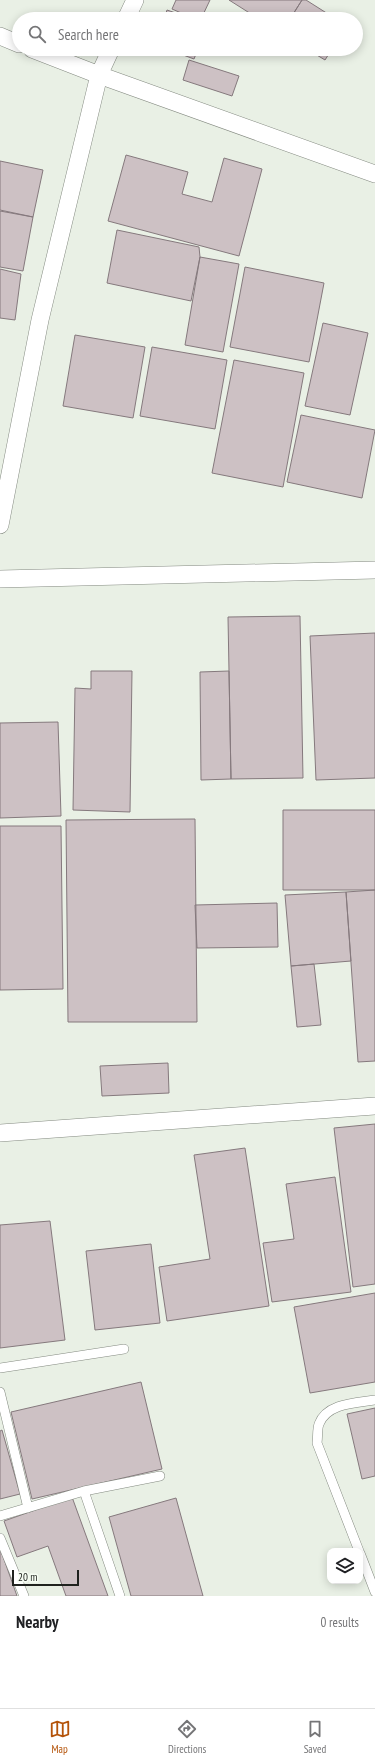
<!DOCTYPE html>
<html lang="en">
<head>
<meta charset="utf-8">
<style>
  body { margin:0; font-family:"PT Sans Narrow",sans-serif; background:#f6f6f6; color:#202124 }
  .controls { position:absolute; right:12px; bottom:12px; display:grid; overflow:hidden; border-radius:8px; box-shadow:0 2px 10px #0003 }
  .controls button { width:36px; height:36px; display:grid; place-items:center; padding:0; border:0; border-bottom:1px solid #e0e0e0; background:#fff; color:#202124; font:20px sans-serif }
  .scale { position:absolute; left:12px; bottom:10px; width:67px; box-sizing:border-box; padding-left:4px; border:2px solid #1f221e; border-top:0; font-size:11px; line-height:14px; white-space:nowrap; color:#1f221e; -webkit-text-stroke:3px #f6fdf3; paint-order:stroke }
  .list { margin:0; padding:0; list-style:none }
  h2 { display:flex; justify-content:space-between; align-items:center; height:52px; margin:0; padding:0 16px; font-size:17px }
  h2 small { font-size:13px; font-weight:400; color:#757577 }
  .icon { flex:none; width:22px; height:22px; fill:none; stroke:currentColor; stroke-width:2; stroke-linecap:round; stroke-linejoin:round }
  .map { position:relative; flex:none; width:375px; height:1596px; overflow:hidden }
  .search { position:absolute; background:#fff; box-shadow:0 2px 10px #0003; left:12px; right:12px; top:12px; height:44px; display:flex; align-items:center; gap:10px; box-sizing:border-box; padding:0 14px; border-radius:22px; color:#757577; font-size:15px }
  .sheet { height:112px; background:#fff }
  nav { display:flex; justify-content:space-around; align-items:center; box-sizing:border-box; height:56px; border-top:1px solid #e0e0e0; background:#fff; font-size:11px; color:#757577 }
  nav a { display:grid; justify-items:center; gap:2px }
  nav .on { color:#b45309 }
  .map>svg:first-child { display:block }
  .building { fill:#cdc1c4; stroke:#85797d }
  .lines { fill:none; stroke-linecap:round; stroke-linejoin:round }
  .lane-casing { stroke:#848a81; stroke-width:10 }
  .street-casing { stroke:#848a81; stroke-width:18 }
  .lane { stroke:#fff; stroke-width:9 }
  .street { stroke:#fff; stroke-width:17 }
</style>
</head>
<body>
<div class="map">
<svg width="375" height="1596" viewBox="0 0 375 1596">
  <rect width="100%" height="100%" fill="#e9f0e5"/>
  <path class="building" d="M176,0H210L201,19H195L172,9Z
    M229,0H302L290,19H259Z
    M302,0H306L336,19H290Z
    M167,10L193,19H164Z
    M167,49H198L194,59Z
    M307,49H332L325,60Z
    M189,60L239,76L232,96L183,80Z
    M126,155L188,172L182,194L212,202L224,158L262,169L239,256L108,221Z
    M0,161L43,170L33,217L0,210Z
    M0,211L33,217L23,271L0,267Z
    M117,230L199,247L200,257L191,301L107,283Z
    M200,257L239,264L223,352L185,345Z
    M245,267L324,283L309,362L230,347Z
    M0,269L21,274L15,320L0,318Z
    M323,323L368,333L350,415L305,406Z
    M75,335L145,347L133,418L63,406Z
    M152,347L227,360L215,429L140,416Z
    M234,360L304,373L283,487L212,473Z
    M301,415L375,430L362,498L287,482Z
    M300,616L303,778L231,779L228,617Z
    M375,633V778L316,780L310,636Z
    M91,671H132L130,812L73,810L75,688L91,689Z
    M229,671L231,779L201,780L200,672Z
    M58,722L61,816L0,818V723Z
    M283,810H375V890H283Z
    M195,819L197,1022H68L66,820Z
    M0,826H61L63,989L0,990Z
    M375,890V1061L358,1062L346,892Z
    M346,892L351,961L291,966L285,895Z
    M277,903L278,947L197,948L195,905Z
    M314,964L321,1025L297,1027L291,966Z
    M168,1063L169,1093L102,1096L100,1066Z
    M375,1124V1284L353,1287L334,1128Z
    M245,1148L269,1306L167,1321L159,1267L210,1259L194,1155Z
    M335,1177L351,1292L272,1302L263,1243L294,1239L286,1184Z
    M50,1221L65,1340L0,1348V1225Z
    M151,1244L160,1323L95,1330L86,1251Z
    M375,1293V1382L310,1393L294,1307Z
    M141,1382L162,1469L32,1499L11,1412Z
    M375,1408V1476L362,1479L347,1414Z
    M2,1430L20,1494L0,1499V1431Z
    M72,1497L108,1596H66L48,1546L17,1557L4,1521Z
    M176,1498L203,1596H131L109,1517Z
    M0,1548L17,1596H0Z"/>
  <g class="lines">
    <g class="lane-casing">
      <path id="lane" d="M0,1368L124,1349
        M0,1392L28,1508
        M84,1491L120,1596
        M0,1516L84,1491L160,1476
        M0,1538L24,1596
        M359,1551L317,1443C318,1437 317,1429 319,1424C327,1403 356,1403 375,1400
        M360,1553L375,1592"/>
    </g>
    <g class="street-casing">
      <path id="street" d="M126,19L135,0
        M0,36L19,44
        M32,49L99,75L375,174
        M0,525L40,320L99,75L111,49
        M0,579L375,570
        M0,1133L375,1106"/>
    </g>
    <use href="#lane" class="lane"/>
    <use href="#street" class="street"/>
  </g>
</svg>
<div class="controls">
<button><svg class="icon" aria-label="layers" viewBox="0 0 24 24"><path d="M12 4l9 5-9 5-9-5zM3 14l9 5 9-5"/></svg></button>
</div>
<div class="scale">20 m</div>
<div class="search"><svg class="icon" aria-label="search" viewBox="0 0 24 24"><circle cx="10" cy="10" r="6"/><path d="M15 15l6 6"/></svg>Search here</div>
</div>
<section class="sheet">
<h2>Nearby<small>0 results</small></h2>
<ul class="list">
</ul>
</section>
<nav>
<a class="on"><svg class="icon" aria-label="map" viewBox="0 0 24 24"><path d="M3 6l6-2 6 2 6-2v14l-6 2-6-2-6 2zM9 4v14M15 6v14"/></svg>Map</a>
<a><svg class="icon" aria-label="directions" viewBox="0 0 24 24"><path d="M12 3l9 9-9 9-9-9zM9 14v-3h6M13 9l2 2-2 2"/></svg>Directions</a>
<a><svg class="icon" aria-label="saved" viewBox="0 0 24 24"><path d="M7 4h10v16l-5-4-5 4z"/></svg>Saved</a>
</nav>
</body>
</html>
